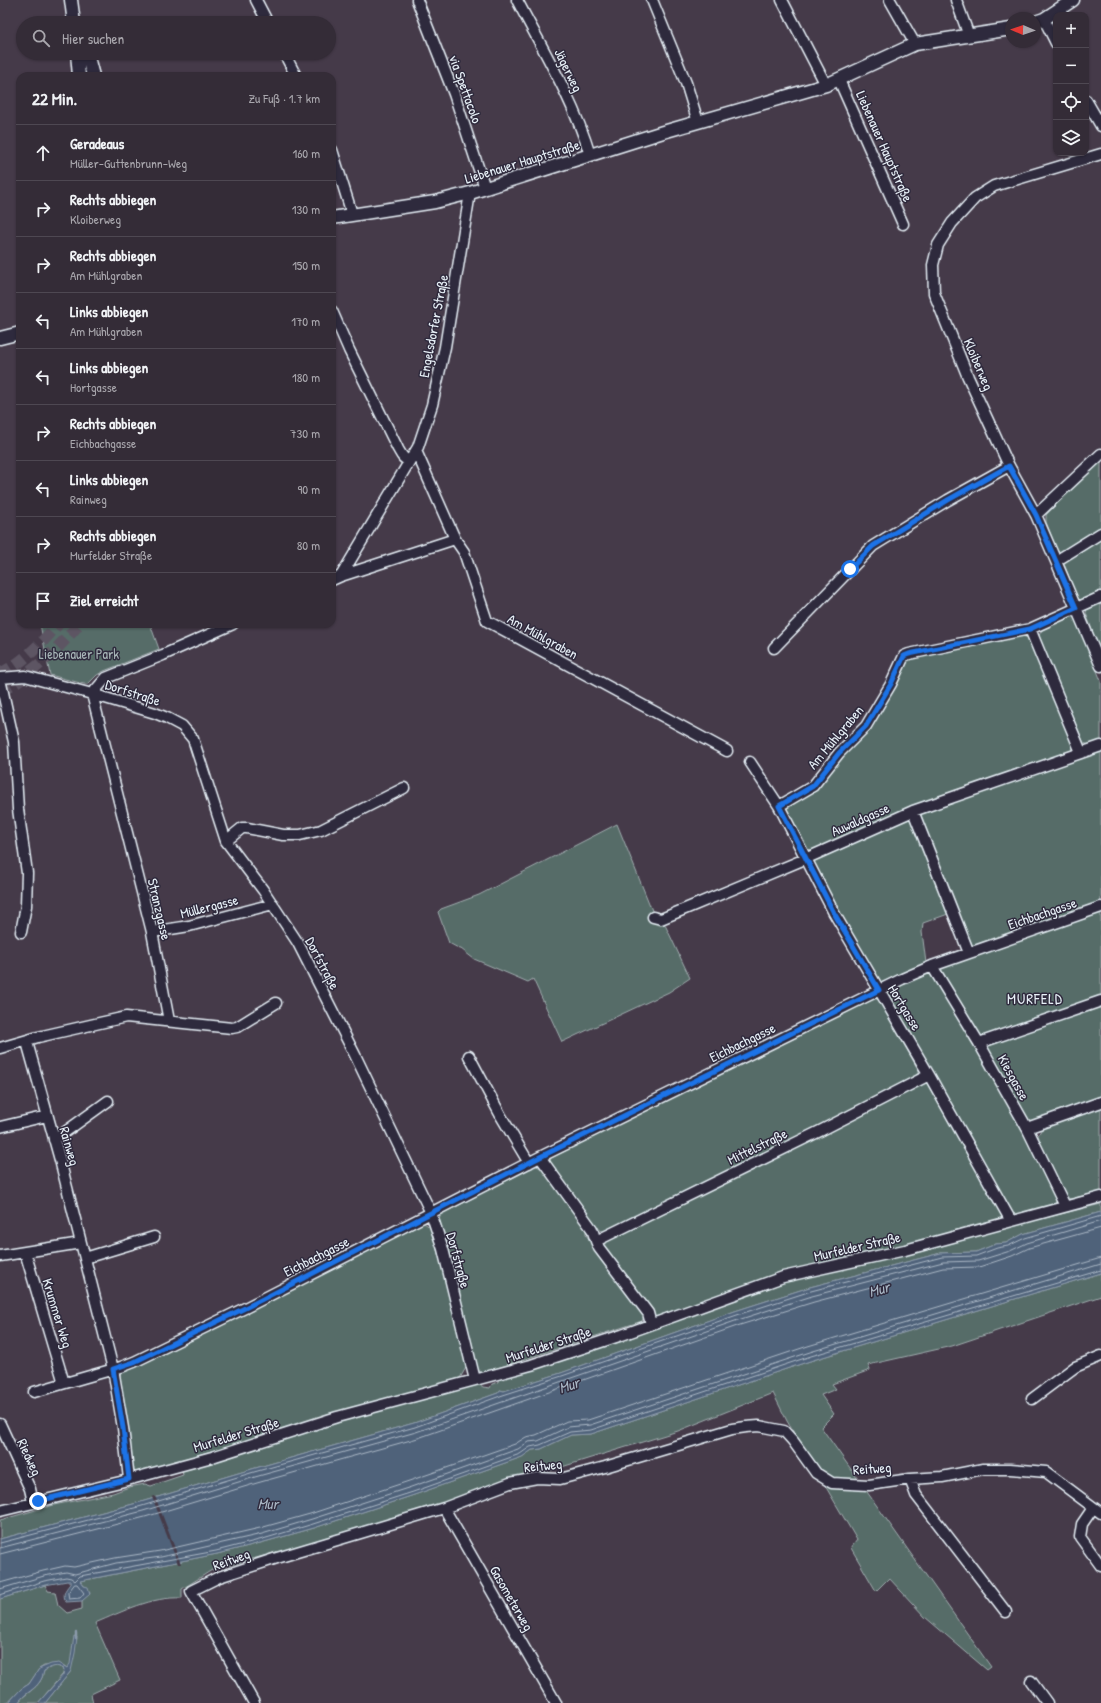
<!DOCTYPE html>
<html lang="de">
<head>
<meta charset="utf-8">
<style>
  body { margin:0; font-family:"Patrick Hand",sans-serif; background:#3c343f; color:#f1f3f6 }
  .controls { position:absolute; right:12px; top:12px; display:grid; overflow:hidden; border-radius:8px; box-shadow:0 1px 3px #0004 }
  .controls button { width:36px; height:36px; display:grid; place-items:center; padding:0; border:0; border-bottom:1px solid #4e4852; background:#342c37; color:#f1f3f6; font:20px sans-serif }
  .compass { position:absolute; left:1005px; top:12px; width:36px; height:36px; border-radius:50%; background:#342c37; box-shadow:0 1px 3px #0004; rotate:272deg }
  .stop { position:absolute; width:12px; height:12px; margin:-9px; border:3px solid #1a73e8; border-radius:50%; background:#fff }
  .stop.end { background:#1a73e8; border-color:#fff; box-shadow:0 1px 4px #0008 }
  .list { margin:0; padding:0; list-style:none }
  h2 { display:flex; justify-content:space-between; align-items:center; height:52px; margin:0; padding:0 16px; font-size:17px }
  h2 small { font-size:13px; font-weight:400; color:#a9a7ad }
  .list li { display:grid; grid-template-columns:26px 1fr auto; gap:12px; align-items:center; box-sizing:border-box; height:56px; padding:0 16px; border-top:1px solid #4e4852 }
  .list b { display:block; font-size:15px; white-space:nowrap }
  .list p { margin:0; font-size:13px; white-space:nowrap; color:#a9a7ad }
  .list em { font-size:13px; font-style:normal; color:#a9a7ad }
  .icon { flex:none; width:22px; height:22px; fill:none; stroke:currentColor; stroke-width:2; stroke-linecap:round; stroke-linejoin:round }
  .map { position:relative; flex:none; width:1101px; height:1703px; overflow:hidden }
  .search { position:absolute; background:#342c37; box-shadow:0 1px 3px #0004; left:16px; top:16px; width:320px; height:44px; display:flex; align-items:center; gap:10px; box-sizing:border-box; padding:0 14px; border-radius:22px; color:#a9a7ad; font-size:15px }
  .panel { position:absolute; background:#342c37; box-shadow:0 1px 3px #0004; left:16px; top:72px; width:320px; height:556px; border-radius:12px }
  .map>svg:first-child { display:block }
  .green { fill:#576c67; stroke:#a0aeb0 }
  .water { fill:#4f627a; stroke:#8c9bac }
  .pier { fill:#453a49 }
  .lines { fill:none; stroke-linecap:round; stroke-linejoin:round }
  .shore { stroke:#abb8c6; stroke-width:1 }
  .stream { stroke:#8c9bac; stroke-width:2.5 }
  .major-tunnel { stroke:#5d5563; stroke-width:12; stroke-dasharray:12 6; stroke-linecap:butt }
  .minor-casing { stroke:#e8f1f8; stroke-width:13 }
  .major-casing { stroke:#e8f1f8; stroke-width:15 }
  .minor { stroke:#2f2a3d; stroke-width:10 }
  .major { stroke:#2f2a3d; stroke-width:12 }
  .route { stroke:#1a73e8; stroke-width:5 }
  .labels { text-anchor:middle; dominant-baseline:central; stroke-width:3; stroke-linejoin:round; paint-order:stroke }
  .street-label { font-size:14px; fill:#e8f1f8; stroke:#2f2a3d }
  .park-label { font-size:14px; fill:#a7b5b7; stroke:#2f2a3d }
  .neighbourhood-label { font-size:15px; letter-spacing:1px; fill:#e8f1f8; stroke:#2f2a3d }
  .water-label { font-size:15px; font-style:italic; fill:#abb8c6; stroke:#2f2a3d }
</style>
</head>
<body>
<div class="map">
<svg width="1101" height="1703" viewBox="0 0 1101 1703">
  <rect width="100%" height="100%" fill="#453a49"/>
  <filter id="ink" filterUnits="userSpaceOnUse"><feTurbulence type="fractalNoise" baseFrequency=".025" numOctaves="2"/><feDisplacementMap in="SourceGraphic" scale="8" xChannelSelector="R" yChannelSelector="G"/><feConvolveMatrix kernelMatrix="1 2 1 2 8 2 1 2 1" color-interpolation-filters="sRGB"/></filter>
  <g filter="url(#ink)">
    <path class="green" d="M1101,459V529L1061,554L1058,553L1046,522V515Z
      M1101,536V595L1084,603L1078,600L1064,564L1065,559Z
      M1101,602V656L1086,613L1087,608Z
      M1068,617H1076L1101,681V741L1089,745L1084,743L1038,637L1042,630Z
      M40,624H150L159,649L104,671L97,675L88,684H84L50,675Z
      M1020,635L1031,639L1075,744L1070,752L807,855L784,812L786,807L838,760L870,727L887,700L905,663L910,657Z
      M1101,750V902L973,947L970,944L919,814Z
      M910,817L951,913L923,923L922,932L926,963L885,983L878,980L813,863L815,859Z
      M617,824L653,913L659,912L690,978L669,992L562,1042L533,979L528,982L474,959L461,949H460L449,943L438,912L441,909L479,895Z
      M1101,912V997L981,1039L941,971L943,967Z
      M926,973L932,974L1000,1088L1057,1197L1055,1205L1015,1216L1009,1211L888,996L889,991Z
      M874,998L879,1000L919,1071L915,1077L854,1109L605,1232L600,1230L549,1163L551,1158Z
      M1101,1005V1100L1030,1123L985,1048L987,1044Z
      M925,1080L1002,1216V1220L896,1248L867,1252L784,1273L654,1317L603,1247L604,1242Z
      M1101,1107V1192L1070,1199C1053,1190 1044,1153 1038,1135L1043,1127Z
      M536,1166L542,1168L586,1226V1235L645,1315L642,1321L482,1373L477,1369L439,1220L440,1215Z
      M1101,1204V1212L1023,1234L1006,1243L996,1244L976,1252L941,1253L810,1287L735,1311L561,1373L504,1391L500,1390L498,1393L414,1423L252,1469L141,1502L0,1539V1520L54,1505L113,1493L129,1487L145,1484L151,1486L183,1475L182,1470L348,1416L477,1383L483,1387L490,1388L492,1384L499,1382V1377L783,1283Z
      M424,1223L430,1227L447,1283L467,1366L460,1378L133,1474L119,1377L121,1374Z
      M1101,1273V1296L952,1346L868,1365L870,1370L832,1384L836,1389L821,1395L834,1414L821,1427L991,1667L987,1670L925,1617L889,1578L876,1591L851,1548L857,1540L787,1421L773,1393L678,1431L552,1470L532,1473L501,1482L413,1515L212,1570L182,1589V1598C152,1596 122,1612 95,1623L120,1680L91,1694L93,1703H45L71,1671L63,1665L44,1666L39,1669L29,1684L21,1689L8,1703H0V1599L45,1585L48,1591L55,1592L58,1605L67,1613L82,1609V1601L90,1593L80,1581L217,1554L264,1542L314,1528L414,1495L522,1457L532,1450L541,1449L571,1435L591,1434L813,1360Z
      M57,1666L64,1669L63,1674L38,1703H18C26,1691 41,1689 44,1671L51,1667Z"/>
    <path class="water" d="M1101,1212V1273L813,1360L591,1434L571,1435L541,1449L532,1450L522,1457L414,1495L314,1528L264,1542L217,1554L80,1581L84,1586L88,1587L90,1594L82,1601L66,1602C62,1594 65,1590 70,1584V1581H67L45,1585L0,1599V1539L141,1502L252,1469L414,1423L498,1393L500,1390L504,1391L561,1373L735,1311L810,1287L941,1253L976,1252L996,1244L1006,1243L1023,1234Z
      M74,1636L77,1637L75,1653L71,1671L45,1703H38L63,1675L64,1669C57,1664 51,1667 44,1671C40,1690 26,1690 18,1703H8L21,1689L29,1684L39,1669L51,1664L59,1663L67,1668L70,1664Z"/>
    <path class="pier" d="M155,1496L181,1564H178L152,1497Z"/>
    <g class="lines">
      <path class="shore" d="M0,1543L142,1506L254,1472L415,1427L503,1395L562,1376L737,1315L811,1291L942,1257L976,1256L997,1248L1008,1246L1025,1238L1101,1216
        M0,1548L143,1511L255,1477L416,1432L738,1320L812,1296L943,1262L978,1261L1010,1251L1027,1243L1101,1221
        M0,1554L145,1517L257,1483L418,1438L740,1325L814,1302L943,1268L979,1267L1012,1256L1029,1248L1101,1228
        M0,1583L43,1571L65,1566L74,1567L115,1558L160,1551L260,1528L310,1514L409,1481L515,1444L526,1437L536,1435L567,1421L588,1420L808,1346L1101,1258
        M75,1584H77L84,1593L80,1598L69,1599L68,1593Z
        M0,1589L44,1576L66,1572L75,1574L116,1563L161,1557L262,1534L312,1519L411,1487L518,1449L528,1442L538,1441L568,1427L590,1425L810,1352L1101,1264
        M0,1595L44,1581L66,1577L71,1578L75,1581L80,1576L216,1551L263,1539L313,1524L413,1492L520,1454L530,1447L540,1445L570,1432L591,1430L811,1356L1101,1270"/>
      <path class="stream" d="M76,1639V1633"/>
      <path class="major-tunnel" d="M0,674C23,663 42,643 58,624
        M0,691C32,674 56,651 79,624"/>
      <g class="minor-casing">
        <path id="minor" d="M256,0L268,23
          M417,0L454,94L485,188
          M517,0C543,50 574,101 590,155
          M652,0L686,83L698,122
          M782,0L826,85
          M890,0L915,44
          M956,0L969,36
          M1044,19L1056,43
          M284,53L296,76
          M839,80L903,224
          M1086,100L1101,126
          M332,150L352,214
          M1101,154L994,186L975,198L952,223L938,245L933,265L934,293L968,377L1009,466L1036,515L1101,666
          M332,311L349,350L398,449C401,454 403,460 409,460
          M416,451L455,539L464,552L487,621L727,751
          M1036,515L1101,454
          M1056,561L1101,533
          M341,576L455,539
          M332,580L341,576L418,447L432,405L445,347L470,193
          M1030,629L1081,752
          M774,648L873,546L948,500L1009,466
          M0,678L25,676L92,694L155,713L167,718L182,726L193,739L226,841L263,890L298,943L355,1055L431,1213L443,1249L475,1380
          M0,679L14,742L18,809L27,873L26,906L21,932
          M92,694L152,932L169,1021
          M92,694L106,678L163,655L233,624
          M750,762L779,806L813,786L839,753L866,726L891,684L904,656L909,654L1030,629L1101,597
          M779,806L834,913L929,1075L1011,1221
          M913,811L969,953
          M226,841L242,828H247L283,835H300L321,830L404,788
          M653,917L661,919L805,859L913,811L1101,746
          M152,932L189,926L273,904
          M932,966L979,1043L1027,1128L1065,1206
          M27,1042L60,1160L113,1369L123,1428L129,1479
          M979,1043L1101,1001
          M0,1048L38,1037L126,1017L232,1028L237,1027L276,1003
          M469,1056L501,1116L529,1163
          M0,1127L47,1116
          M1027,1128L1101,1102
          M54,1140L108,1101
          M540,1157L592,1229L596,1241
          M25,1252L64,1383
          M0,1256L81,1243
          M85,1258L154,1237
          M651,1324L648,1313L599,1248L596,1241L822,1130L929,1075
          M34,1392L121,1367L134,1362L247,1307L540,1157L902,979L932,966L1101,907
          M1032,1399L1075,1367L1101,1356
          M0,1424L30,1489L33,1502
          M910,1479L916,1495L1006,1612
          M444,1508L556,1703
          M1093,1508L1082,1524L1080,1537L1101,1566
          M0,1511L120,1482L212,1457L337,1417L531,1365L622,1335L783,1277L905,1250L1101,1197
          M1031,1681L1047,1703
          M254,1703L191,1591L219,1577L277,1558L444,1508L510,1483L537,1478L560,1479L605,1467L732,1429L746,1427L759,1426L784,1431L793,1441L816,1473L832,1483L869,1485L910,1479L942,1477L983,1469H1010L1046,1472L1101,1513"/>
      </g>
      <g class="major-casing">
        <path id="major" d="M71,0L74,23
          M1035,22L1044,19L1073,0
          M77,53L79,76
          M85,53L89,61L93,76
          M332,218L435,202L470,193L663,132L826,85L915,44L1011,29
          M0,338L20,333"/>
      </g>
      <use href="#minor" class="minor"/>
      <use href="#major" class="major"/>
    </g>
  </g>
  <g class="lines" filter="url(#ink)">
    <path class="route" d="M38,1501L129,1479L123,1428L113,1369L134,1362L247,1307L540,1157L879,990L834,913L779,806L813,786L839,753L866,726L891,684L904,656L909,654L1030,629L1076,608L1036,515L1009,466L948,500L873,546L850,569"/>
  </g>
  <g class="labels">
    <g class="street-label">
      <text transform="translate(569 70) rotate(64)">Jägerweg</text>
      <text transform="translate(466 89) rotate(70)">via Spettacolo</text>
      <text transform="translate(885 146) rotate(66)">Liebenauer Hauptstraße</text>
      <text transform="translate(522 161) rotate(-17)">Liebenauer Hauptstraße</text>
      <text transform="translate(433 326) rotate(-79)">Engelsdorfer Straße</text>
      <text transform="translate(979 364) rotate(67)">Kloiberweg</text>
      <text transform="translate(543 636) rotate(29)">Am Mühlgraben</text>
      <text transform="translate(133 692) rotate(18)">Dorfstraße</text>
      <text transform="translate(835 737) rotate(-50)">Am Mühlgraben</text>
      <text transform="translate(860 819) rotate(-24)">Auwaldgasse</text>
      <text transform="translate(209 906) rotate(-14)">Müllergasse</text>
      <text transform="translate(160 909) rotate(77)">Stranzgasse</text>
      <text transform="translate(1042 913) rotate(-19)">Eichbachgasse</text>
      <text transform="translate(323 963) rotate(62)">Dorfstraße</text>
      <text transform="translate(905 1007) rotate(59)">Hortgasse</text>
      <text transform="translate(742 1042) rotate(-26)">Eichbachgasse</text>
      <text transform="translate(1014 1077) rotate(61)">Kiesgasse</text>
      <text transform="translate(70 1146) rotate(74)">Rainweg</text>
      <text transform="translate(757 1146) rotate(-26)">Mittelstraße</text>
      <text transform="translate(857 1246) rotate(-13)">Murfelder Straße</text>
      <text transform="translate(316 1256) rotate(-27)">Eichbachgasse</text>
      <text transform="translate(459 1260) rotate(75)">Dorfstraße</text>
      <text transform="translate(58 1313) rotate(73)">Krummer Weg</text>
      <text transform="translate(548 1344) rotate(-18)">Murfelder Straße</text>
      <text transform="translate(236 1434) rotate(-17)">Murfelder Straße</text>
      <text transform="translate(30 1457) rotate(65)">Riedweg</text>
      <text transform="translate(543 1465) rotate(-5)">Reitweg</text>
      <text transform="translate(872 1468) rotate(-4)">Reitweg</text>
      <text transform="translate(231 1559) rotate(-20)">Reitweg</text>
      <text transform="translate(512 1598) rotate(60)">Gasometerweg</text>
    </g>
    <g class="park-label">
      <text x="79" y="653">Liebenauer Park</text>
    </g>
    <g class="neighbourhood-label">
      <text x="1035" y="998">MURFELD</text>
    </g>
    <g class="water-label">
      <text transform="translate(879 1289) rotate(-16)">Mur</text>
      <text transform="translate(569 1385) rotate(-19)">Mur</text>
      <text x="268" y="1503">Mur</text>
    </g>
  </g>
</svg>
<div class="controls">
<button>+</button>
<button>−</button>
<button><svg class="icon" aria-label="locate" viewBox="0 0 24 24"><circle cx="12" cy="12" r="6"/><path d="M12 2v4M12 18v4M2 12h4M18 12h4"/></svg></button>
<button><svg class="icon" aria-label="layers" viewBox="0 0 24 24"><path d="M12 4l9 5-9 5-9-5zM3 14l9 5 9-5"/></svg></button>
</div>
<svg class="compass" viewBox="-18 -18 36 36"><path d="M0-13l5 13h-10z" fill="#e53935"/><path d="M0 13l5-13h-10z" fill="#a9a7ad"/></svg>
<div class="stop" style="left:850px;top:569px"></div>
<div class="stop end" style="left:38px;top:1501px"></div>
<div class="search"><svg class="icon" aria-label="search" viewBox="0 0 24 24"><circle cx="10" cy="10" r="6"/><path d="M15 15l6 6"/></svg>Hier suchen</div>
<section class="panel">
<h2>22 Min.<small>Zu Fuß · 1.7 km</small></h2>
<ul class="list">
<li><svg class="icon" aria-label="ahead" viewBox="0 0 24 24"><path d="M12 20V5M6 11l6-6 6 6"/></svg><div><b>Geradeaus</b><p>Müller-Guttenbrunn-Weg</p></div><em>160 m</em></li>
<li><svg class="icon" aria-label="right" viewBox="0 0 24 24"><path d="M7 20v-9h11M14 6l5 5-5 5"/></svg><div><b>Rechts abbiegen</b><p>Kloiberweg</p></div><em>130 m</em></li>
<li><svg class="icon" aria-label="right" viewBox="0 0 24 24"><path d="M7 20v-9h11M14 6l5 5-5 5"/></svg><div><b>Rechts abbiegen</b><p>Am Mühlgraben</p></div><em>150 m</em></li>
<li><svg class="icon" aria-label="left" viewBox="0 0 24 24"><path d="M17 20v-9H6M10 6l-5 5 5 5"/></svg><div><b>Links abbiegen</b><p>Am Mühlgraben</p></div><em>170 m</em></li>
<li><svg class="icon" aria-label="left" viewBox="0 0 24 24"><path d="M17 20v-9H6M10 6l-5 5 5 5"/></svg><div><b>Links abbiegen</b><p>Hortgasse</p></div><em>180 m</em></li>
<li><svg class="icon" aria-label="right" viewBox="0 0 24 24"><path d="M7 20v-9h11M14 6l5 5-5 5"/></svg><div><b>Rechts abbiegen</b><p>Eichbachgasse</p></div><em>730 m</em></li>
<li><svg class="icon" aria-label="left" viewBox="0 0 24 24"><path d="M17 20v-9H6M10 6l-5 5 5 5"/></svg><div><b>Links abbiegen</b><p>Rainweg</p></div><em>90 m</em></li>
<li><svg class="icon" aria-label="right" viewBox="0 0 24 24"><path d="M7 20v-9h11M14 6l5 5-5 5"/></svg><div><b>Rechts abbiegen</b><p>Murfelder Straße</p></div><em>80 m</em></li>
<li><svg class="icon" aria-label="arrive" viewBox="0 0 24 24"><path d="M6 21V4h12l-3 4 3 4H6"/></svg><div><b>Ziel erreicht</b></div></li>
</ul>
</section>
</div>
</body>
</html>
